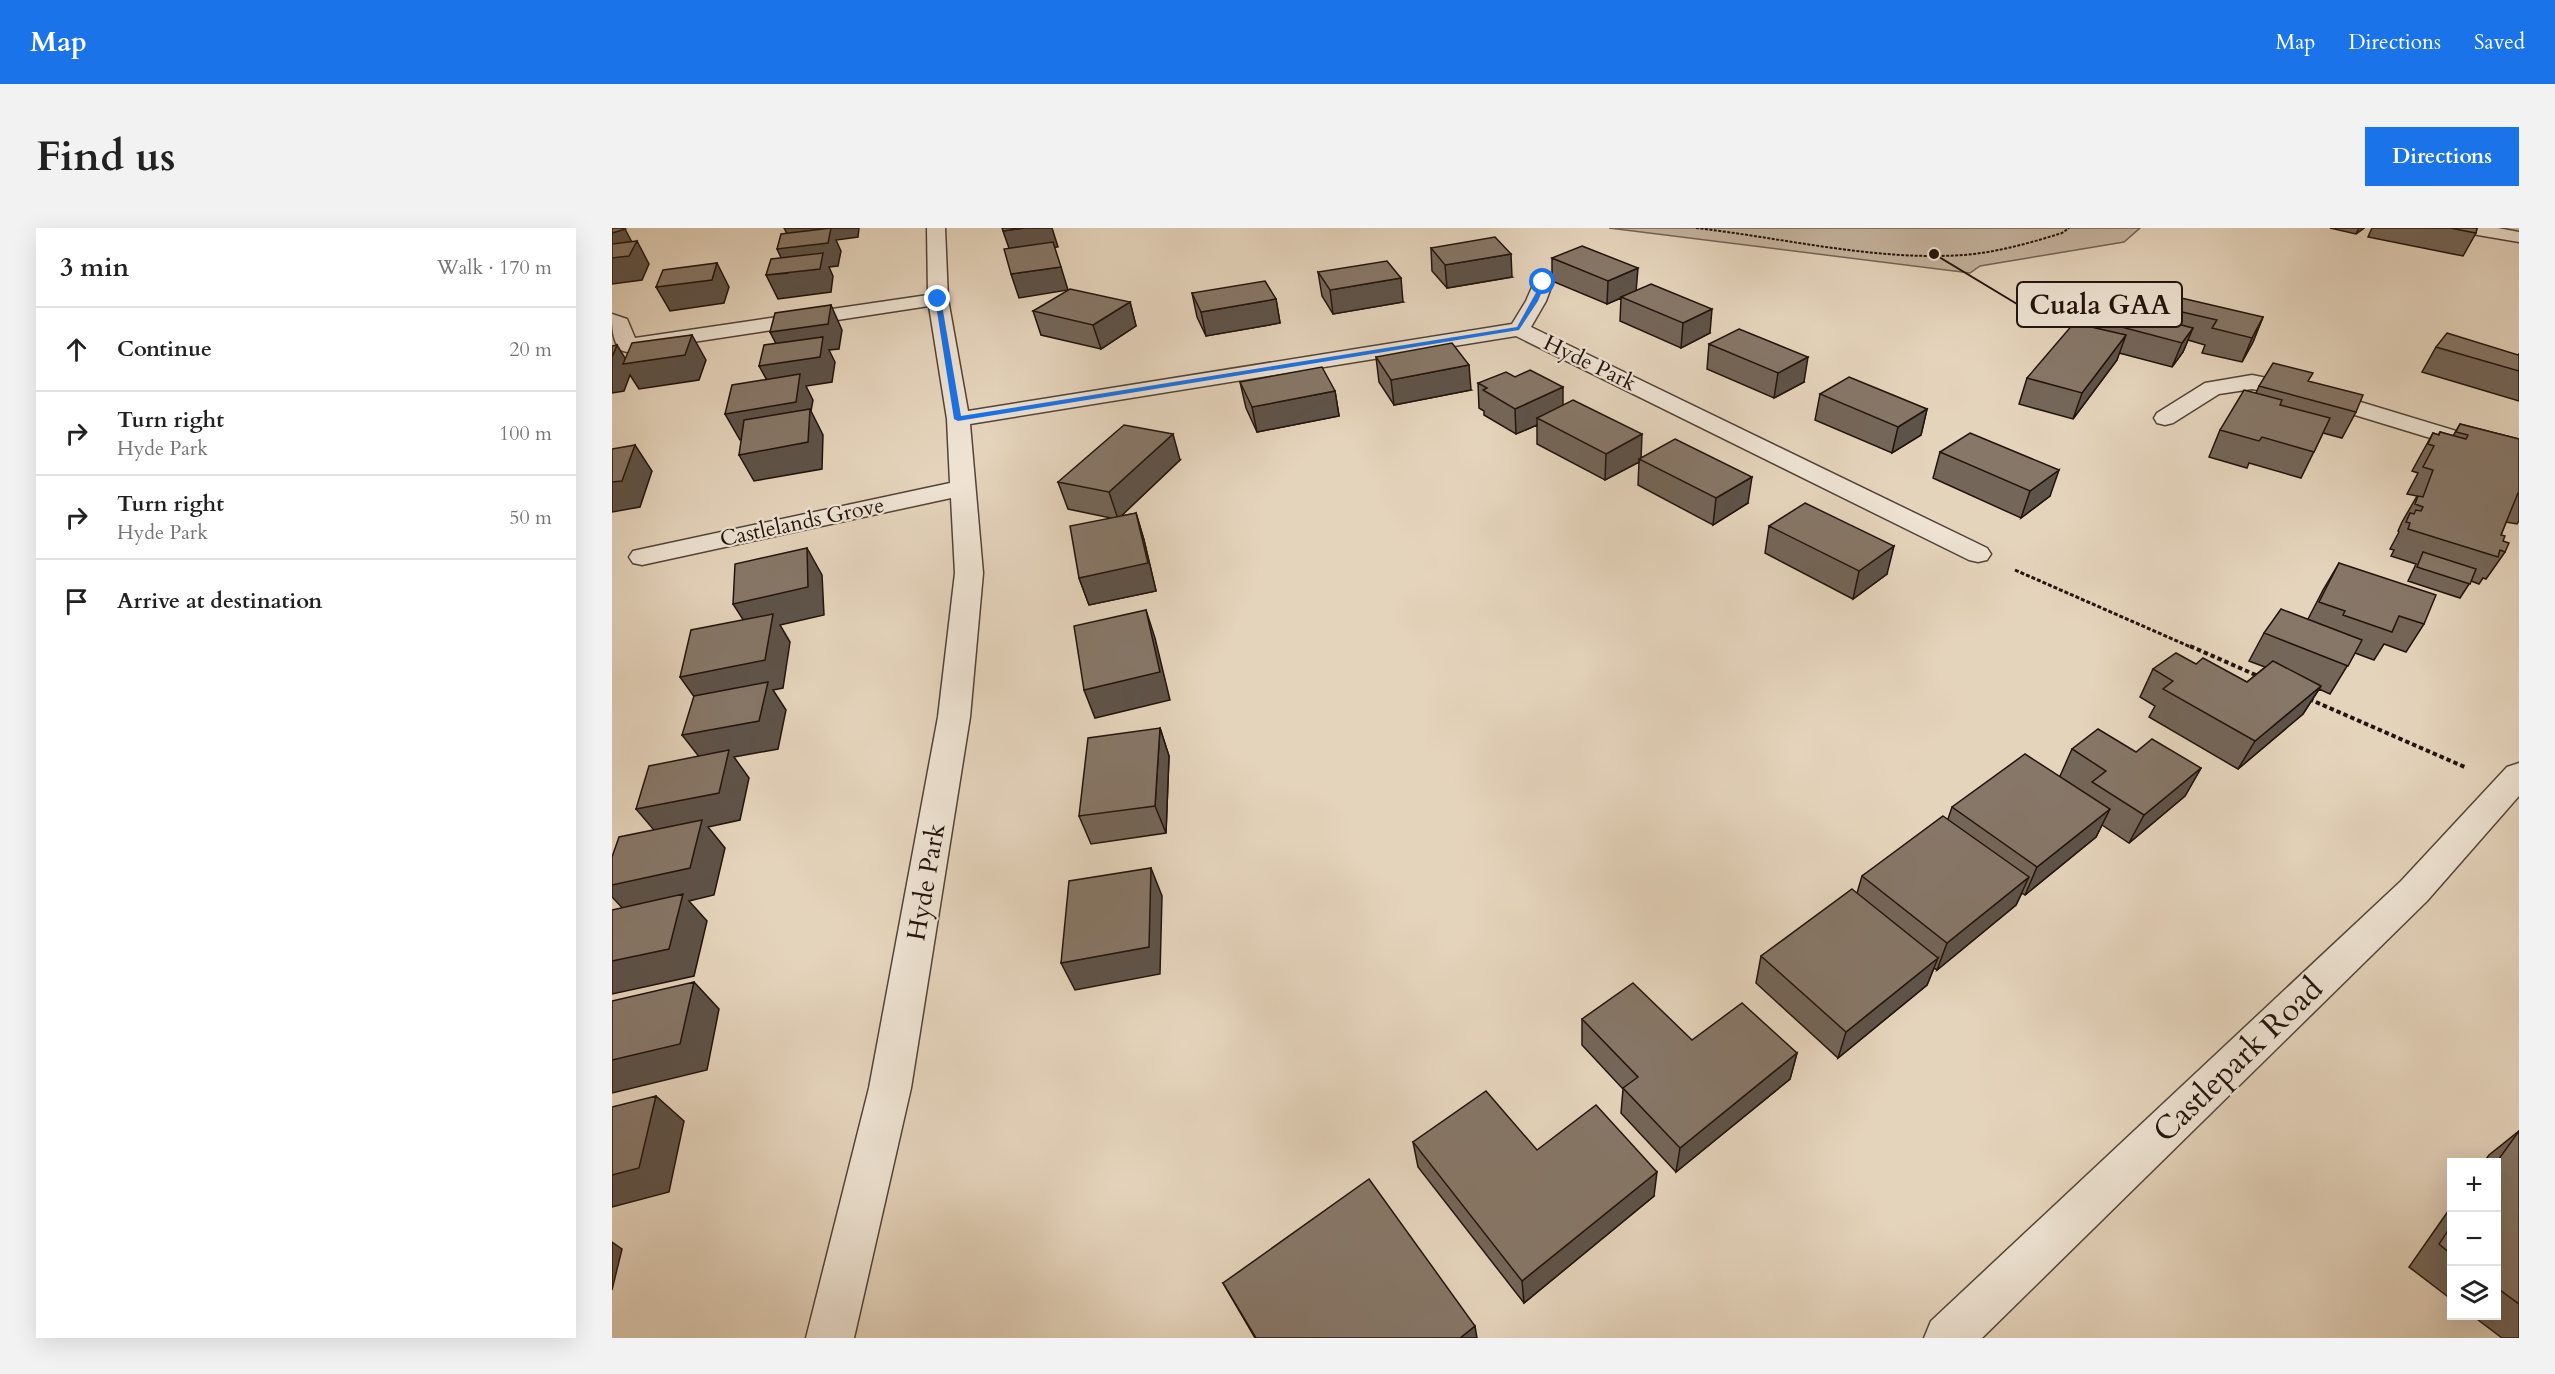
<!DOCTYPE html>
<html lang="en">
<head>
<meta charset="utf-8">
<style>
  body { margin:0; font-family:Cardo,serif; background:#f2f2f2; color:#222 }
  .controls { position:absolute; right:18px; bottom:18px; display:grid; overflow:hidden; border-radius:0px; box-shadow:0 6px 24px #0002 }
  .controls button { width:54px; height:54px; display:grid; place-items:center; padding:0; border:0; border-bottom:2px solid #e0e0e0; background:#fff; color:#222; font:30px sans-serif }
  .stop { position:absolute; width:18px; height:18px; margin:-14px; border:4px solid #1a73e8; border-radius:50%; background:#fff }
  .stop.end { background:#1a73e8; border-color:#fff; box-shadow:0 2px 6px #0008 }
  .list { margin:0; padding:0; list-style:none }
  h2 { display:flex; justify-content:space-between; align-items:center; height:78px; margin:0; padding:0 24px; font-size:26px }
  h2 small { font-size:20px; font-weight:400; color:#767676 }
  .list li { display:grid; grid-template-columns:39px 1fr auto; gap:18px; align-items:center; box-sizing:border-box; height:84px; padding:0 24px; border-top:2px solid #e0e0e0 }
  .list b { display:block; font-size:22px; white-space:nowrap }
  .list p { margin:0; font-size:20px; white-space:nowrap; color:#767676 }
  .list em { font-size:20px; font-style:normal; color:#767676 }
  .icon { flex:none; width:33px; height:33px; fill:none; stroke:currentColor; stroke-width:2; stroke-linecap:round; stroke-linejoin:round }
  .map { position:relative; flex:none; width:1907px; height:1110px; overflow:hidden; border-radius:0px }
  header { display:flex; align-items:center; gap:36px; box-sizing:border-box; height:84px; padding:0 30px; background:#1a73e8; color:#fff }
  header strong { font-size:28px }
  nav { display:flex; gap:33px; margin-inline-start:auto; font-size:21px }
  .intro { display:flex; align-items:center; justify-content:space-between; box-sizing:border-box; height:144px; padding:0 36px }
  h1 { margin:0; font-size:42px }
  .button { padding:15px 27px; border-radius:0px; background:#1a73e8; color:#fff; font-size:21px; font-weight:700 }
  main { display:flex; gap:36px; padding:0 36px }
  aside { flex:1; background:#fff; border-radius:0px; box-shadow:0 6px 24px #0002 }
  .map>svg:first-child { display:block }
  .green { fill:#c4b39e; stroke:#736356; stroke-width:1.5 }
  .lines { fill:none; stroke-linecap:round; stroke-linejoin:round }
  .minor-casing { stroke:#534339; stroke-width:3 }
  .path-far2 { stroke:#22130d; stroke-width:2; stroke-dasharray:3 1.5; stroke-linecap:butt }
  .path-far1 { stroke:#22130d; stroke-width:3; stroke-dasharray:4 2; stroke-linecap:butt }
  .path { stroke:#22130d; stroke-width:4; stroke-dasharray:4.5 3; stroke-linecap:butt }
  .minor { fill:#eee3d3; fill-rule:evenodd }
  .wall { fill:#746659; stroke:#22130d; stroke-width:1.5 }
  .shaded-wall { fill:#5e5349; stroke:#22130d; stroke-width:1.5 }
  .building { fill:#877768; stroke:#22130d; stroke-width:1.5 }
  .route { fill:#1a73e8 }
  .labels { text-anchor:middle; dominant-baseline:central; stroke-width:4.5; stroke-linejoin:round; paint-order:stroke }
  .far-street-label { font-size:22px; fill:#22130d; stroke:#eee3d3 }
  .street-label { font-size:26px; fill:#22130d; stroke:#eee3d3 }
  .near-street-label { font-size:32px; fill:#22130d; stroke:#eee3d3 }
  .leader { fill:none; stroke:#22130d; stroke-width:2 }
  .callout-dot { fill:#22130d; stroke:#eee3d3; stroke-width:2 }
  .callout { fill:#eee3d3; stroke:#22130d; stroke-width:2 }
  .callout-label { font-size:27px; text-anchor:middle; font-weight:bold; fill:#22130d }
</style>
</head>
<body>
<header>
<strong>Map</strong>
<nav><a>Map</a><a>Directions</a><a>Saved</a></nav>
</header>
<div class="intro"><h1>Find us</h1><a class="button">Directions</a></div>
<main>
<aside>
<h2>3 min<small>Walk · 170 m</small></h2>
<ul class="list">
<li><svg class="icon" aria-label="ahead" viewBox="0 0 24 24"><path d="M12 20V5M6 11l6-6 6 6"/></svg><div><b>Continue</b></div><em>20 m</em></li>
<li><svg class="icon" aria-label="right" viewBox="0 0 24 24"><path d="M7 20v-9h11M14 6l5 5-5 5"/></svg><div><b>Turn right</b><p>Hyde Park</p></div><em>100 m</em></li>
<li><svg class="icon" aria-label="right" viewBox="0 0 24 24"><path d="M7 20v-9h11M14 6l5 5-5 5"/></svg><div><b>Turn right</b><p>Hyde Park</p></div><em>50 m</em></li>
<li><svg class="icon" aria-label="arrive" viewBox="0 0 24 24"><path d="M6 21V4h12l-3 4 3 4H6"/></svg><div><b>Arrive at destination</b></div></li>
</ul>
</aside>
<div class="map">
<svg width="1907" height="1110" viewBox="0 0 1907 1110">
  <rect width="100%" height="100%" fill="#e5d4bc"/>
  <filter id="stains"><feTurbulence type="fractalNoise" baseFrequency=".00333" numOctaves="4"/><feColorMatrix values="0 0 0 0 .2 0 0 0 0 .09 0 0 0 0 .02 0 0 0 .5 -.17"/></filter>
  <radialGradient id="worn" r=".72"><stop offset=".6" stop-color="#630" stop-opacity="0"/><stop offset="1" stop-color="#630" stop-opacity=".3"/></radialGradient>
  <path class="green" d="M997,0H1528L1512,14L1368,38L1358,45Z"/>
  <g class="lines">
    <g class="minor-casing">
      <path id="minor" d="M315,0H333L336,71L356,183L900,96L914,73L924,50H938L941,54L934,73L919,99L1375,320L1379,326L1375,332L1366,334L1357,332L904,108L358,196L371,345L358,489L299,860L242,1110H194L257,860L326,489L343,345L339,270L30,337L21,335L17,329L21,323L30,321L338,255L335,191L317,78L15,124L8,122C0,111 0,99 0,86L15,91L23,110L316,67Z
        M1845,0H1886L1907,4V14L1854,5L1848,4Z
        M1640,147L1699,159L1907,222V237L1687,170L1640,161L1607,166L1561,195L1553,197L1545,195L1542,190L1545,185L1593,155Z
        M1907,535V568L1815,673L1370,1110H1312L1319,1093L1789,653L1895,539Z"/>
    </g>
    <path class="path-far2" d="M1084,0C1172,10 1263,33 1352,27C1386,24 1418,15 1450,5L1457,0"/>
    <path class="path-far1" d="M1403,342L1581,420"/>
    <path class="path" d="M1578,418L1646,448
      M1697,471L1855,540"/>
    <use href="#minor" class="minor"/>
  </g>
  <path class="wall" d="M1718,0H1752L1744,6Z
    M1760,0H1865L1864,5L1851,28L1756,9Z
    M819,20L900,49L835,60L820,43Z
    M940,30L1025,63L1098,105L1069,120L1008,93L1009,70L995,76L940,53Z
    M706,44L791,74L721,86L710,68Z
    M580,65L664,71L668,95L594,108L585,89Z
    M518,74L524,98L489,121L429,107L421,83Z
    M1557,81L1651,89L1641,114L1630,134L1590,125L1593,117L1576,112L1571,124L1560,139L1507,125L1505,132L1461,191L1407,176L1415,150L1485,100L1487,93H1553Z
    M1097,116L1192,154L1162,170L1095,141Z
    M1824,119L1906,127L1907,126V173L1810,144Z
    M764,129L859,162L782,177L767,154Z
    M1696,153L1744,184L1730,210L1711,205L1689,250L1637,235L1635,240L1597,229L1608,202L1644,165L1647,158Z
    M628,154L723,163L727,188L645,204L634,180Z
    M866,155L951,177L1029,229L1136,275L1101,297L1026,257L1027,234L993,252L925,216V197L904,206L872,187V183L867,180Z
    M1208,166L1315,181L1309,207L1280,225L1203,192Z
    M1848,196L1907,211V293L1905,296L1894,294L1889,307L1893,324L1874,351L1871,350L1867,356L1859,353L1848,370L1796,353L1804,336L1779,328L1782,322L1778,321L1787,304L1786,303L1790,294L1805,268L1795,266L1806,245L1800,243L1806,232L1821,205L1826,207L1828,204L1841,208Z
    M1328,224L1438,268L1409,290L1321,250Z
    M568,232L509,288L524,285L532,312L544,363L477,377L467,350L499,290L456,281L446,254Z
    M1157,298L1275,346L1241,371L1153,325Z
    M1727,335L1812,396L1794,424L1772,416L1762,432L1743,425L1718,466L1707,461L1691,486L1626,541L1537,489L1543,478L1528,469L1541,441L1584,436L1635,454L1653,439L1637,433L1652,405L1696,391L1711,362Z
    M548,500L557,528L554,605L479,616L467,588Z
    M1460,521L1524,524L1589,540L1573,568L1517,615L1490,597L1484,609L1413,667L1410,665L1404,677L1325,742L1322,740L1315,757L1226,830L1144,755L1149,728L1245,665L1250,648L1336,591L1340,579L1448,548Z
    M970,791L1080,812L1185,825L1178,851L1064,944L1009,885L1011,861L970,817Z
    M1907,903V1110H1890L1861,1088H1884V934H1872L1877,927Z
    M801,914L925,922L1042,968L912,1075L806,939Z
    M1839,979V1071L1797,1039Z
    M611,1055L865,1110H643Z"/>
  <path class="shaded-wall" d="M172,0H247L246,9L224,12L229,23L226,38L217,39L221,48L219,64L166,71L154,47L176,45L165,21L181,17Z
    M412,0H440L446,19L399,26L391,3Z
    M1747,0H1752L1744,6Z
    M13,1L22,18L25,13L37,36L30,52L0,56V5Z
    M899,26L900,49L835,60L833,37Z
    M105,35L117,59L112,75L58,83L44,59Z
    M449,39L456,62L407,70L399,46Z
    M1026,40L1024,64L1009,69V70L995,76L996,53Z
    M789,50L791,74L721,86L718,62Z
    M664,71L668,95L594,108L589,84Z
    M518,74L524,98L489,121L481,97Z
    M219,77L230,102L227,121L217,122L223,134L220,154L194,158L201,172L199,183L211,207L210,241L142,253L127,227L197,200L128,212L113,186L161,163L147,138L171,129L158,104Z
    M1100,81L1098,105L1069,120L1071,95Z
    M1651,89L1641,114L1630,134L1640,110Z
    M1581,100L1571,124L1560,139L1570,115Z
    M80,107L94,132L87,152L27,161L18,147L12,163L0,165V129L5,117L16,135Z
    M1514,107L1505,132L1461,191L1470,165Z
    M1196,129L1192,154L1162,170L1166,145Z
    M857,137L859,162L782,177L779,152Z
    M951,159V184L925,190V197L904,206L903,181Z
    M723,163L727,188L645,204L640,179Z
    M1315,181L1309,207L1280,225L1286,199Z
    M561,206L568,232L506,291L497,264Z
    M1030,206L1029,232L1027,231V234L993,252L994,226Z
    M23,217L40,243L28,279L0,284V254Z
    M1447,242L1438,268L1409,290L1418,263Z
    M1140,249L1136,275L1101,297L1104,270Z
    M524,285L532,312L544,363L477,377L467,350Z
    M1282,318L1275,346L1241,371L1247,343Z
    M195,320L210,347L212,387L168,397L178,414L171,460L161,462L174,482L166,521L122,529L137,550L128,592L96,599L113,620L102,667L77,673L95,693L82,748L0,766V733L16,686L0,669V657L48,609L24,581L92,535L70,507L88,477L68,449L139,404L121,376Z
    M534,382L543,410L558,472L483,490L472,462Z
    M1709,458L1691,486L1626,541L1643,513Z
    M548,500L557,528L554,605L543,578Z
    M1589,540L1573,568L1517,615L1532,587Z
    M1498,581L1484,609L1413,667L1425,639Z
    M539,640L550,668L548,746L463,762L449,735Z
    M1417,649L1404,677L1325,742L1335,715Z
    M1326,730L1315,757L1226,830L1234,804Z
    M82,754L107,781L95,842L0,865V832Z
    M1185,825L1178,851L1064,944L1068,920Z
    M44,868L72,893L57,964L0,979V947Z
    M1045,944L1042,968L912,1075L910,1053Z
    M0,1014L10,1021L0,1062Z
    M863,1098L865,1110H848Z"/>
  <path class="building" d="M0,0H10L13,1L0,5Z
    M219,0L216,15L165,21L169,6Z
    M390,0H412L391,3Z
    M1838,0H1865L1864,5Z
    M883,9L899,26L833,37L819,20Z
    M25,13L17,28L0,30V16Z
    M441,14L449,39L399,46L392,21Z
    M970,18L1026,40L996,53L940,30Z
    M211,25L208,41L154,47L159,31Z
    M775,33L789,50L718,62L706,44Z
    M105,35L100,52L44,59L51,42Z
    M653,53L664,71L589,84L580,65Z
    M1039,56L1100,81L1071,95L1009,69Z
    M458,61L518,74L481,97L421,83Z
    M1565,69L1651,89L1640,110L1600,100L1605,92L1557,81Z
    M219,77L216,96L158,104L163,85Z
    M1499,79L1581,100L1570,115L1487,93Z
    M1462,95L1514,107L1470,165L1415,150Z
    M1127,101L1196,129L1166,145L1097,116Z
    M1835,105L1906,127L1907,126V143L1824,119Z
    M80,107L73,127L11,136L20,115Z
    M211,109L208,129L147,138L152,117Z
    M840,115L857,137L779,152L764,129Z
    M5,117L0,129V118Z
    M1661,135L1701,145L1696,153L1751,167L1744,184L1647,158Z
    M710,139L723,163L640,179L628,154Z
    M918,142L951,159L903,181L871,162L875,160L866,155L894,144L903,149Z
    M188,146L184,174L113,186L120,157Z
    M1237,149L1315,181L1286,199L1208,166Z
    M1632,162L1670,172L1668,177L1718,190L1702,224L1650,209L1647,213L1608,202Z
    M961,172L1030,206L994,226L925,190Z
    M198,181L196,214L127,227L132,192Z
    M1848,196L1907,211V265H1906L1889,307L1893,308L1891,313L1897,315L1893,324L1888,322L1886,329L1796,301L1798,295L1794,294L1798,285L1802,286L1804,282L1809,283L1811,279L1803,276L1806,268L1811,269L1821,242L1811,239L1822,218L1816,216L1821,205L1827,207L1828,204L1854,211L1856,207L1844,204Z
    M512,197L561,206L497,264L446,254Z
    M1358,205L1447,242L1418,263L1328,224Z
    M1063,211L1140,249L1104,270L1027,231Z
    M23,217L10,253L0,254V221Z
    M1193,275L1282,318L1247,343L1157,298Z
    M524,285L536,335L467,350L458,298Z
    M195,320L196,359L121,376L123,336Z
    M1811,324L1864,341L1858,356L1805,339Z
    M1727,335L1824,367L1812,396L1787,388L1780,404L1731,387L1733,383L1707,374Z
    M1669,381L1750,412L1736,438L1652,405Z
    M534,382L548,444L472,462L462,398Z
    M161,386L153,432L68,449L79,402Z
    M1564,425L1584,436L1591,430L1635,454L1661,433L1709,458L1643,513L1551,461L1561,453L1541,441Z
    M156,454L147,493L70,507L82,468Z
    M548,500L543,578L467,588L476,510Z
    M1486,501L1524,524L1540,511L1589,540L1532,587L1480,554L1494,543L1460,521Z
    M117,522L107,565L24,581L37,538Z
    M1413,526L1498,581L1425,639L1340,579Z
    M1331,588L1417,649L1335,715L1250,648Z
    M90,592L78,640L0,657V629L7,609Z
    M539,640L537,719L449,735L457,653Z
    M1240,661L1326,730L1234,804L1149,728Z
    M71,666L57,721L0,733V682Z
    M82,754L68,816L0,832V773Z
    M1021,755L1080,812L1130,775L1185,825L1068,920L1011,860L1026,849L970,791Z
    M874,863L925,922L984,877L1045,944L910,1053L801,914Z
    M44,868L27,940L0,947V879Z
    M1907,903V1076L1884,1059V935Z
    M757,951L863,1098L848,1110H644L611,1055Z
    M1839,998V1026L1827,1016Z"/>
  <path class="route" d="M931,52L934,54L926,73L907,102L346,193L342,191L323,71H329L349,188L905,99Z"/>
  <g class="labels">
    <g class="far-street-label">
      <text transform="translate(978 135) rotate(26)">Hyde Park</text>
      <text transform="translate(190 294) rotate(-12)">Castlelands Grove</text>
    </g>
    <g class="street-label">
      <text transform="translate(314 654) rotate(-80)">Hyde Park</text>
    </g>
    <g class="near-street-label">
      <text transform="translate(1626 832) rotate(-44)">Castlepark Road</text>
    </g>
  </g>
  <path class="leader" d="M1322 26L1405 76"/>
  <circle class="callout-dot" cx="1322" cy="26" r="6"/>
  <rect class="callout" x="1405" y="54" width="165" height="45" rx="6"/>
  <g class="callout-label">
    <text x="1488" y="86">Cuala GAA</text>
  </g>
  <rect width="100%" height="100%" filter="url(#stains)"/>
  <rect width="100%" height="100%" fill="url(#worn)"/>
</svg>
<div class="controls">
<button>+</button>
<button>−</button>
<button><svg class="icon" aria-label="layers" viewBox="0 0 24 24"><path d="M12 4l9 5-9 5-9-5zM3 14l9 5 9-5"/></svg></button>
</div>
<div class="stop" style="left:931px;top:54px"></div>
<div class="stop end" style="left:326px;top:71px"></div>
</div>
</main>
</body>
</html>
